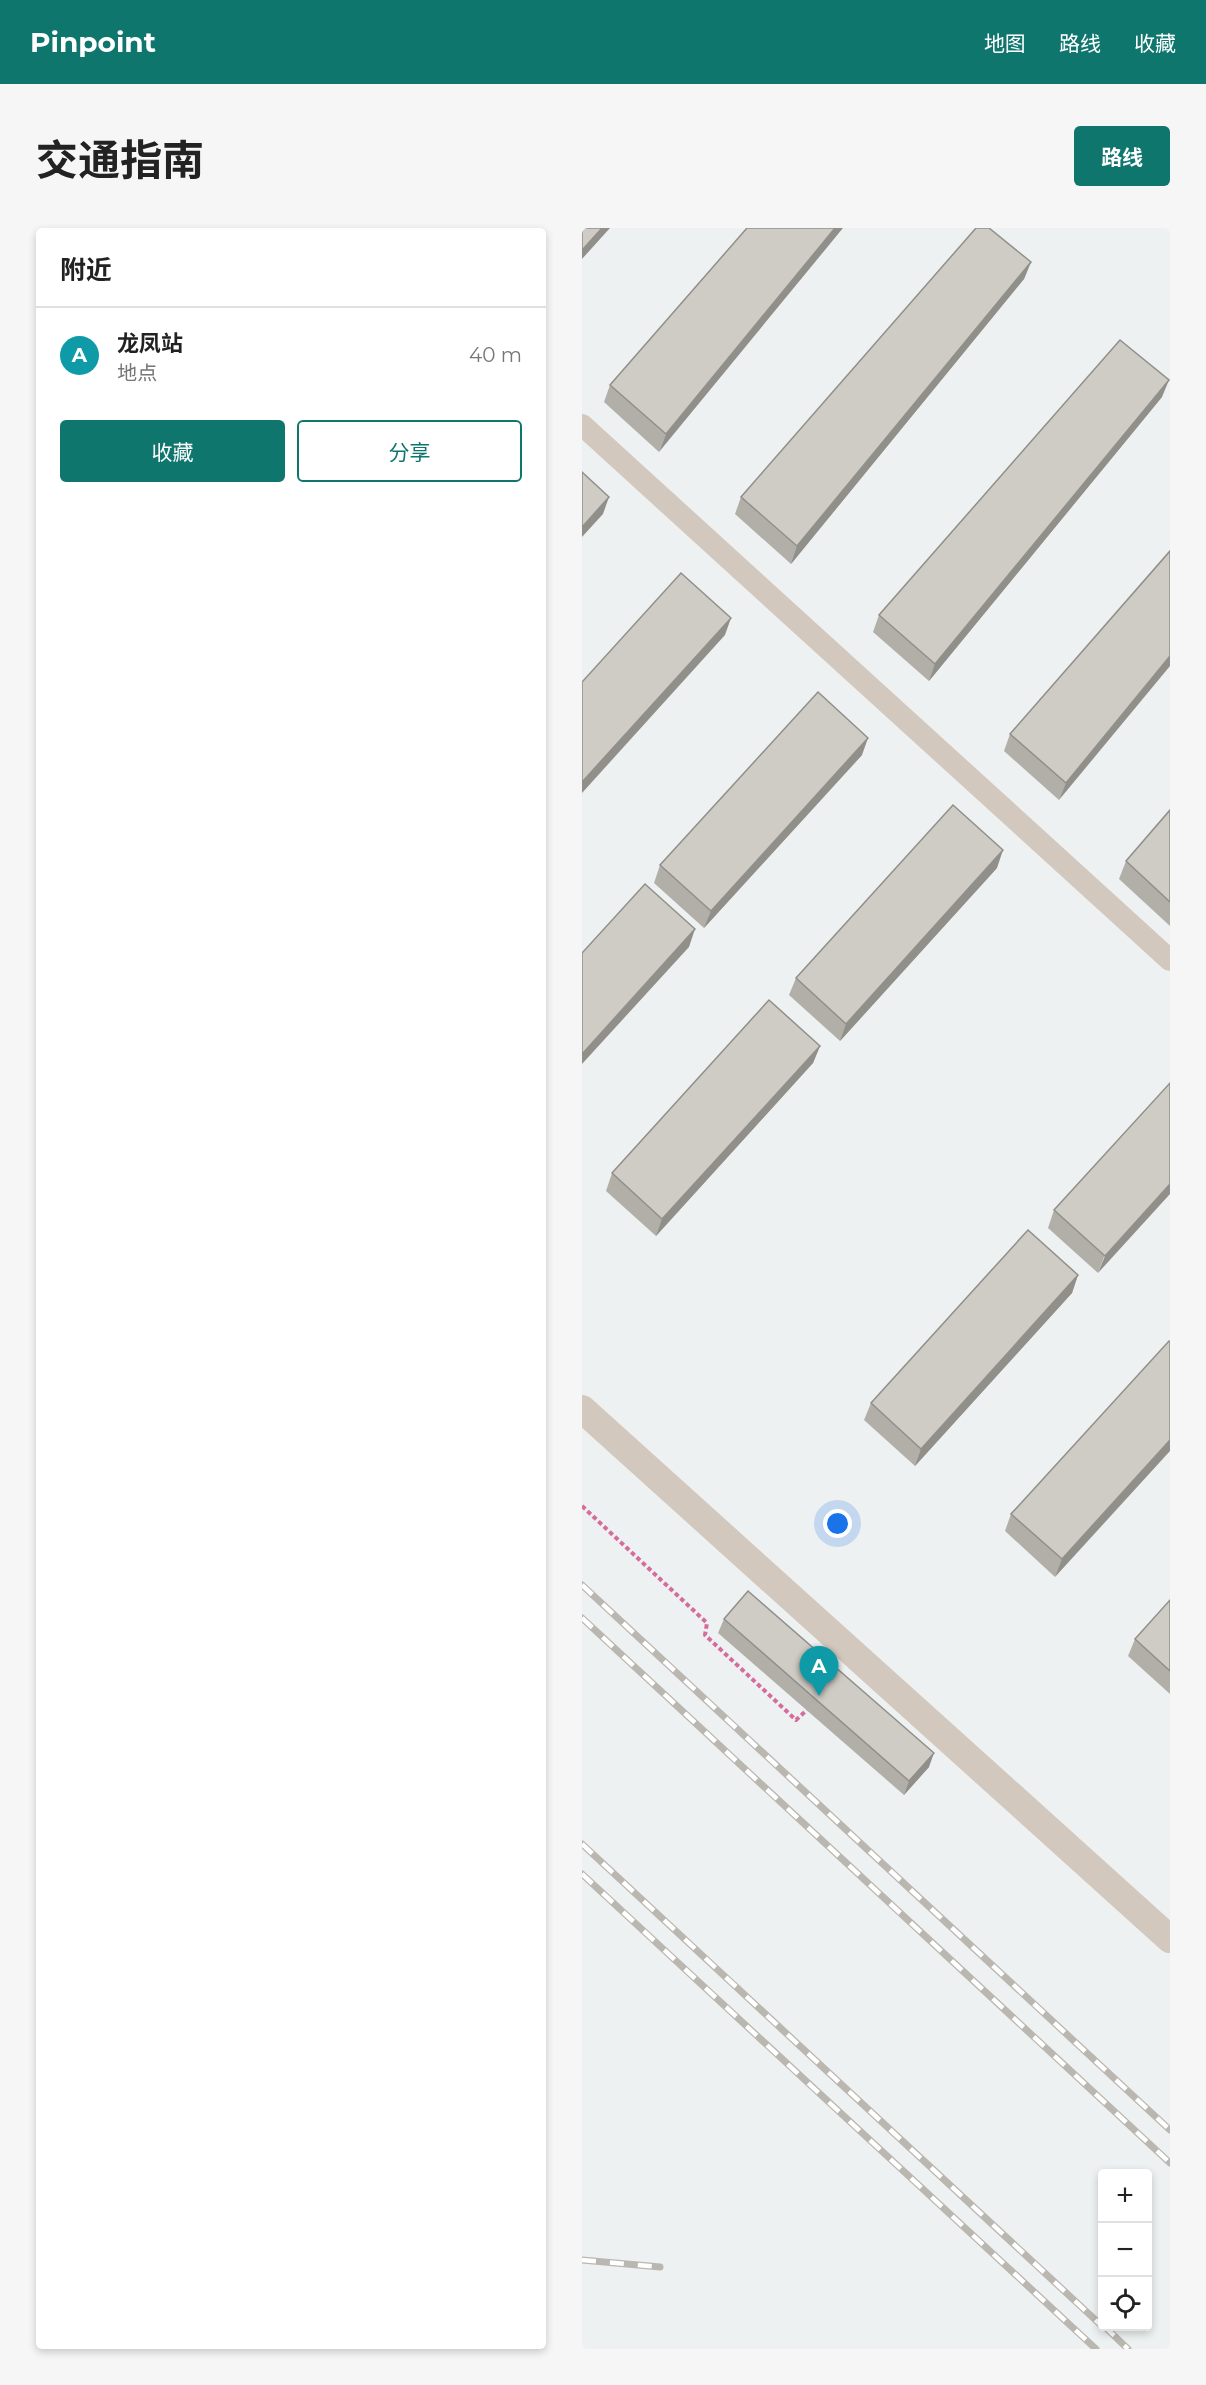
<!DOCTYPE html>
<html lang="zh">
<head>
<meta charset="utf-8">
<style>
  body { margin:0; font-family:Montserrat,"Noto Sans SC",sans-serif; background:#f6f6f6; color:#222 }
  .controls { position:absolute; right:18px; bottom:18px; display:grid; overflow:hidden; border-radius:6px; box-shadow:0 3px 9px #0003 }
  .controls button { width:54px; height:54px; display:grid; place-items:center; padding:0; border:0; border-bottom:2px solid #e0e0e0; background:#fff; color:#222; font:30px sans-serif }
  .you { position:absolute; left:256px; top:1296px; width:21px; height:21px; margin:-15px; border:4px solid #fff; border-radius:50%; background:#1a73e8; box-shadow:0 0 0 9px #1a73e833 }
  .badge { display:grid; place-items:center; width:39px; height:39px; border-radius:50%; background:#0f766e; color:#fff; font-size:20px; font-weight:700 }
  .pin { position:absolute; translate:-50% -50px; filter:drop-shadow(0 2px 3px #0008) }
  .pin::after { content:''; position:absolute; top:32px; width:21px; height:18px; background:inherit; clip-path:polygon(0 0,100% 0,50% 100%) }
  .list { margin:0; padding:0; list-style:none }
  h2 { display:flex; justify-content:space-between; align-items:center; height:78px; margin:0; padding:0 24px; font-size:26px }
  h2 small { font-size:20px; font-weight:400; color:#767676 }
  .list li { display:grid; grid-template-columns:39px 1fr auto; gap:18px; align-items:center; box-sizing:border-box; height:96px; padding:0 24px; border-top:2px solid #e0e0e0 }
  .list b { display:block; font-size:22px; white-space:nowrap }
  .list p { margin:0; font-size:20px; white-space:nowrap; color:#767676 }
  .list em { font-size:20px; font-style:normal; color:#767676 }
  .actions { display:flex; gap:12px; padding:18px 24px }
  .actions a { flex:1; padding:14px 0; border:2px solid #0f766e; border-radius:6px; text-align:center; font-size:21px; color:#0f766e }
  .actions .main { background:#0f766e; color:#fff }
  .icon { flex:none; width:33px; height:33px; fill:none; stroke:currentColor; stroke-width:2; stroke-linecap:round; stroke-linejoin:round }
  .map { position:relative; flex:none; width:588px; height:2121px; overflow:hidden; border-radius:6px }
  header { display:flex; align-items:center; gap:36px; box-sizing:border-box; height:84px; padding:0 30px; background:#0f766e; color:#fff }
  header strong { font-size:28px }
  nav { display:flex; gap:33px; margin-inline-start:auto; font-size:21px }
  .intro { display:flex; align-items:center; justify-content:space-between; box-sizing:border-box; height:144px; padding:0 36px }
  h1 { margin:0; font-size:42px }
  .button { padding:15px 27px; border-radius:6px; background:#0f766e; color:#fff; font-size:21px; font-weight:700 }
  main { display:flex; gap:36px; padding:0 36px }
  aside { flex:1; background:#fff; border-radius:6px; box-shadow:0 3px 9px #0003 }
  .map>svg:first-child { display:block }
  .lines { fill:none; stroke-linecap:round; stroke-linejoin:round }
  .path { stroke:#d66c9c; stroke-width:4; stroke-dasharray:4.5 3; stroke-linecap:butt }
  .minor { stroke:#d2c8bd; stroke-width:22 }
  .tertiary { stroke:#d2c8bd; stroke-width:28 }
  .rail-casing { stroke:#bab6b0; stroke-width:7 }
  .rail { stroke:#fff; stroke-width:4.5; stroke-dasharray:14; stroke-linecap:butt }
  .wall { fill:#b2afa9 }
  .shaded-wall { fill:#918f8a }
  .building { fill:#cfccc5; stroke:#918f8a; stroke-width:1.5 }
</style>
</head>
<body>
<header>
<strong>Pinpoint</strong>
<nav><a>地图</a><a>路线</a><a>收藏</a></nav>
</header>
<div class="intro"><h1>交通指南</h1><a class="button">路线</a></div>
<main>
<aside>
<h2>附近<small></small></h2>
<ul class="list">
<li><span class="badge" style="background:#0f9aa8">A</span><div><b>龙凤站</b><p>地点</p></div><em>40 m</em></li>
</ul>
<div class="actions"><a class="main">收藏</a><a>分享</a></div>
</aside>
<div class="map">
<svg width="588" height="2121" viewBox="0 0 588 2121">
  <rect width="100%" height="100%" fill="#eef1f1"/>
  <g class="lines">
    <path class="path" d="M0,1278L125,1395L123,1407L214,1492L227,1480"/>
    <path class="minor" d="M0,197L588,732"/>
    <path class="tertiary" d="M0,1181L588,1711"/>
    <g class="rail-casing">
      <path id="rail" d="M0,1357L588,1902
        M0,1390L588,1935
        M0,1616L520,2098
        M0,1646L514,2121
        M0,2032L78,2039
        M522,2098L546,2121"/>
    </g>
    <use href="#rail" class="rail"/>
  </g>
  <path class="wall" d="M165,0L77,224L22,174L28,157Z
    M449,34L442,51L209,336L153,286L159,269Z
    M580,169L347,453L291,404L297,387Z
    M588,323L477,572L422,523L428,506Z
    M280,527L122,700L72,655L78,637Z
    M588,582V698L537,651L544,633Z
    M415,640L258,813L207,767L214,750Z
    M238,818L231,835L74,1008L24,963L30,945Z
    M588,855L516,1045L466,1000L472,982Z
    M496,1047L490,1065L333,1238L282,1192L289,1175Z
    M588,1114L473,1349L423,1303L429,1286Z
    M588,1372V1466L546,1428L553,1411Z
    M142,1391L347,1539L322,1567L136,1405Z"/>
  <path class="shaded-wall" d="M20,0H28L0,31V22Z
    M253,0H261L77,224L84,206Z
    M449,34L442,51L209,336L215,318Z
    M587,152L580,169L347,453L353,436Z
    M27,269L21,286L0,309V299Z
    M149,390L143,407L0,565V554Z
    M588,428V438L477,572L484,555Z
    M286,510L280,527L122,700L129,683Z
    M421,622L415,640L258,813L264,796Z
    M113,701L107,719L0,836V826Z
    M238,818L231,835L74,1008L80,991Z
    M588,956V966L516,1045L523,1028Z
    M496,1047L490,1065L333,1238L339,1221Z
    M588,1212V1223L473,1349L480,1331Z
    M352,1525L347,1539L322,1567L327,1553Z"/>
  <path class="building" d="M0,0H20L0,22Z
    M165,0H253L84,206L28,157Z
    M394,0H407L449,34L215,318L159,269Z
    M538,112L587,152L353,436L297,387Z
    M0,244L27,269L0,299Z
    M588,323V428L484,555L428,506Z
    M99,345L149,390L0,554V454Z
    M236,464L286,510L129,683L78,637Z
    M371,577L421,622L264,796L214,750Z
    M588,582V674L544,633Z
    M63,656L113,701L0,826V725Z
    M187,772L238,818L80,991L30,945Z
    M588,855V956L523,1028L472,982Z
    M446,1002L496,1047L339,1221L289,1175Z
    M587,1113L588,1114V1212L480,1331L429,1286Z
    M166,1363L352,1525L327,1553L142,1391Z
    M588,1372V1443L553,1411Z"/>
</svg>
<div class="controls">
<button>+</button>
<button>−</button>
<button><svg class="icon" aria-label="locate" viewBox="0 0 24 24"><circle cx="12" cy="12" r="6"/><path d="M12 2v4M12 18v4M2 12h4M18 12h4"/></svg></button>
</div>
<div class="you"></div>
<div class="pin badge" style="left:237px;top:1468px;background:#0f9aa8">A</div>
</div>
</main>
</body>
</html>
